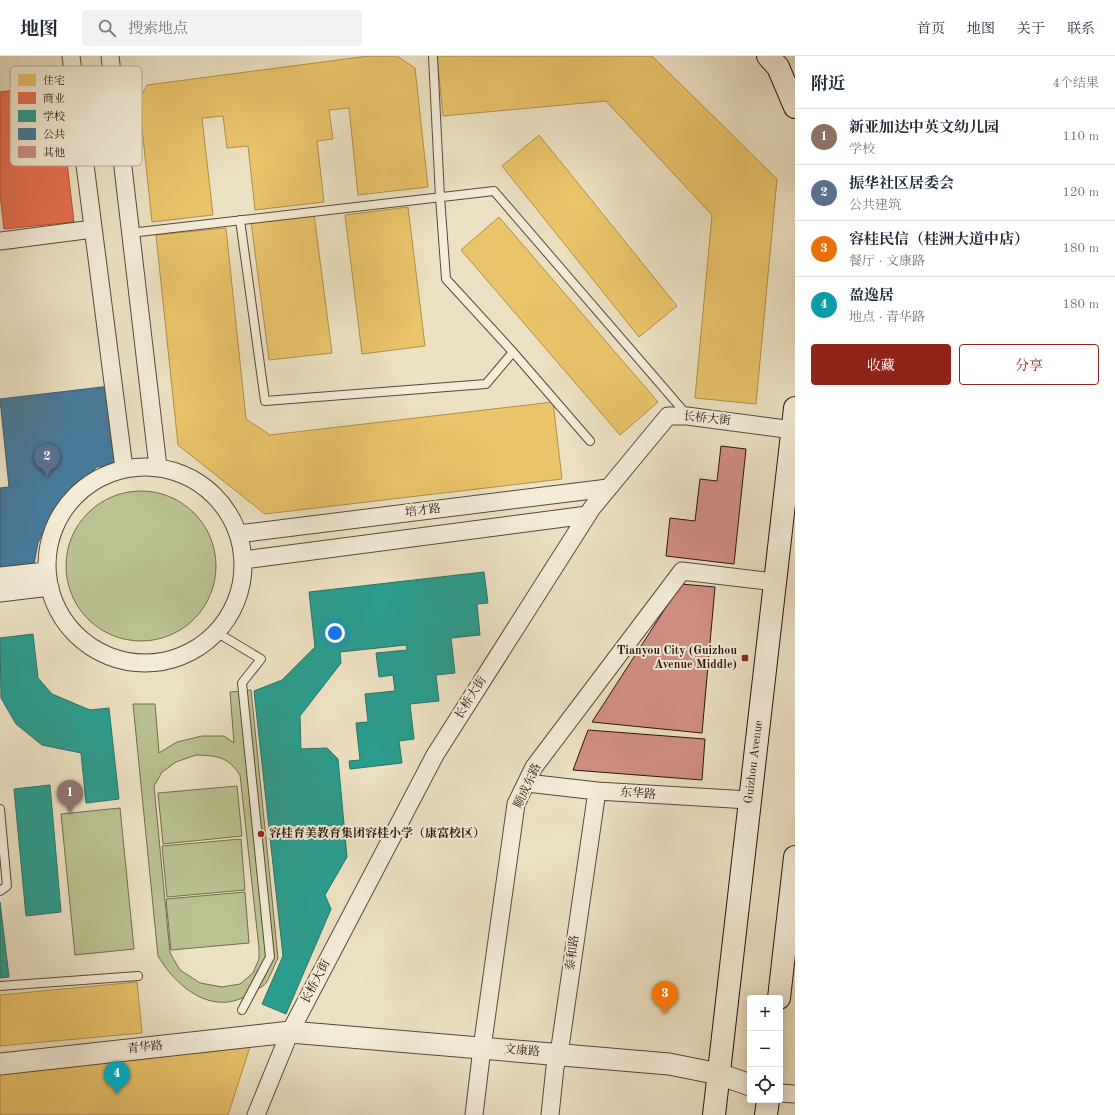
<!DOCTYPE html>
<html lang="zh">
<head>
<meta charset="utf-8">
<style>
  body { margin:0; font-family:"Old Standard TT","Noto Serif SC",serif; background:#f2f2f3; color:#1f2937 }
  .controls { position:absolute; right:12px; bottom:12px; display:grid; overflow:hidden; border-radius:4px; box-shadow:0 2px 10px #0003 }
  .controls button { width:36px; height:36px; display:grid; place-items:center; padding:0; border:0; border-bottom:1px solid #e0e1e3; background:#fff; color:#1f2937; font:20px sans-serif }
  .you { position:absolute; left:335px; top:577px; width:14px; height:14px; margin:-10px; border:3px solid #fff; border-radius:50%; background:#1a73e8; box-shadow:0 0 0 6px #1a73e833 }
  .badge { display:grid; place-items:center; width:26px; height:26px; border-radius:50%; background:#8f2418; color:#fff; font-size:13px; font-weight:700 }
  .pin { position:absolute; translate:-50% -33px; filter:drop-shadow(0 1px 2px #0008) }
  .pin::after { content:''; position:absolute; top:21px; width:14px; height:12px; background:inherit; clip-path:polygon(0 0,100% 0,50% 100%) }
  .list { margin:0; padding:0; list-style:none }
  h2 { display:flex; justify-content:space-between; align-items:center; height:52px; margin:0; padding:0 16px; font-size:17px }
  h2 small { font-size:13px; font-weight:400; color:#747a83 }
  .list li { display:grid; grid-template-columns:26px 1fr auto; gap:12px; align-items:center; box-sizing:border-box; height:56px; padding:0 16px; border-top:1px solid #e0e1e3 }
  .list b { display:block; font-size:15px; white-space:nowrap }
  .list p { margin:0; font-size:13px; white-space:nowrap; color:#747a83 }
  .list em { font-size:13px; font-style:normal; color:#747a83 }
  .actions { display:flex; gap:8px; padding:12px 16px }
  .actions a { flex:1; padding:9px 0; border:1px solid #8f2418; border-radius:4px; text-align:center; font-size:14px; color:#8f2418 }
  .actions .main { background:#8f2418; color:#fff }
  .icon { flex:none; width:22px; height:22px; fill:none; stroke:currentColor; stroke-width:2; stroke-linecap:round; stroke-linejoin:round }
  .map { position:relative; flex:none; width:795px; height:1059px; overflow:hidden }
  header { display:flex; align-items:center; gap:24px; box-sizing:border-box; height:56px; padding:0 20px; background:#fff; border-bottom:1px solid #e0e1e3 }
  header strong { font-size:19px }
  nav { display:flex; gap:22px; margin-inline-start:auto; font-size:14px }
  .search { width:280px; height:36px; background:#f2f2f3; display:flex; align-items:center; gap:10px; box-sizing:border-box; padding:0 14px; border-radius:4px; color:#747a83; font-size:15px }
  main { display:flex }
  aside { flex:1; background:#fff }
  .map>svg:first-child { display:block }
  .green { fill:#bbc291; stroke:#726b4e; fill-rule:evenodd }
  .homes { fill:#e9c46a; stroke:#af8f4e }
  .shops { fill:#e76f51; stroke:#ae543c }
  .schools { fill:#2a9d8f; stroke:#2a7467 }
  .public { fill:#457b9d; stroke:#3d5c71 }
  .building { fill:#d18f85; stroke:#29140b }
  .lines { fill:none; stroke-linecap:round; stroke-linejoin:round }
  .service-casing { stroke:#5a4739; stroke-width:10 }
  .minor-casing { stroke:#5a4739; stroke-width:19 }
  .tertiary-casing { stroke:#5a4739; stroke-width:23 }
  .secondary-casing { stroke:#29140b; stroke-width:24 }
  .service { stroke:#f3ecd7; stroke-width:8 }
  .minor { stroke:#f3ecd7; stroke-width:17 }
  .tertiary { stroke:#f3ecd7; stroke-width:21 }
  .secondary { stroke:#f3ecd7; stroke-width:22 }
  .poi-dot { fill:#8f2418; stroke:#f3ecd7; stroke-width:1.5 }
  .labels { text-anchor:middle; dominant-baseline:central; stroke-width:4; stroke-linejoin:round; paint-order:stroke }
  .street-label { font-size:12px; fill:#29140b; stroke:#f3ecd7 }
  .poi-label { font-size:12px; font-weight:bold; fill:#29140b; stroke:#f3ecd7; text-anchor:end }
  .key { fill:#f3ecd7; stroke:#b6ab9a; stroke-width:1 }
  .key-label { font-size:11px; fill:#29140b }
</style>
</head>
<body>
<header>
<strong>地图</strong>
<div class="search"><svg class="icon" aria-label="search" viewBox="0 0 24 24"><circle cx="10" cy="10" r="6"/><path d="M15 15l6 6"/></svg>搜索地点</div>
<nav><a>首页</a><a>地图</a><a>关于</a><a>联系</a></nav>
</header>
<main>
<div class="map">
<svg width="795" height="1059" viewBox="0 0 795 1059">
  <rect width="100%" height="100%" fill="#ece1c2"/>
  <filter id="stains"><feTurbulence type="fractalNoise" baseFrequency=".005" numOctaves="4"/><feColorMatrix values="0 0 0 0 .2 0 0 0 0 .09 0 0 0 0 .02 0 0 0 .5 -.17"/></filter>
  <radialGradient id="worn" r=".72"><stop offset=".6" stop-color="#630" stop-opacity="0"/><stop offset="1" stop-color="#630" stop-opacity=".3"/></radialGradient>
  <path class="green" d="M66 510a75 75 0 1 1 150 0a75 75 0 1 1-150 0Z
    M251,634L278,902C274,910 271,919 266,927C263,931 255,934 251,937C214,962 177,932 158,900L133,648H155L159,697L177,686L202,680H224L234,687L230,636ZM196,699C218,700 227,700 240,719L259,892V903L253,917L240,928L222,931L200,927L180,914L170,897L154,730L162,716L176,706Z
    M237,730L242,780L163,788L158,737Z
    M120,752L134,893L75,899L61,758Z
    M241,783L245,834L167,841L162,790Z
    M245,836L249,887L171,894L166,843Z"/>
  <path class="homes" d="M369,0H397L415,12L428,131L358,139L349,52L329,54L333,83L317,85L324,146L255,154L248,90L227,92L223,60L202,62L213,159L152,166L139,44L147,29Z
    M437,0H652L777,123L756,348L695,342L712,159L606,45L443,60Z
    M539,79L677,250L639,281L502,110Z
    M408,151L425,290L362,298L345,159Z
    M314,158L332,297L269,304L251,166Z
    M499,161L658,346L620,379L461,194Z
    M226,172L246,363L270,379L553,346L562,423L265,458L178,389L156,179Z
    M137,926L142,977L0,990V939Z
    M251,988L228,1059H0V1018Z"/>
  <path class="shops" d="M38,31L60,46L74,166L4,173L0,139V36Z"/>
  <path class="schools" d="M484,516L488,547L477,548L480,579L451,582L455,617L436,619L439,645L410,648L414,683L399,685L402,707L350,713L349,705L360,704L356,667L368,666L365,638L395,635L393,619L379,621L376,597L407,594L406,589L340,596L341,607L300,660L301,693L327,692L338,703L347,801L325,839L331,853L286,958L262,948L283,900L254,635L282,624L315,591L309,536Z
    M33,578L38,622L52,638L90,654L109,652L119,743L86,747L81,697L42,689L16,668L1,642L0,582Z
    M50,729L61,856L26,860L14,733Z
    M0,846L9,921L0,922Z"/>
  <path class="public" d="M111,330L120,409L97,411L54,453L38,487L34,508L0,512V432L9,431L0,343Z"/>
  <path class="building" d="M721,390L746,393L734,508L666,500L670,462L695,465L700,423L717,425Z
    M681,528L715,531L702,677L592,666Z
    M588,674L705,683L702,724L573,714Z"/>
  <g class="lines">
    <g class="service-casing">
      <path id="service" d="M433,0L440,141L446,223L513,296L590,385
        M240,164L265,345L486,328L513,296
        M130,177L494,135L687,359
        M216,576L261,603L242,627L270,901L242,954
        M0,753L7,830L0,835
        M0,930L138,920"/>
    </g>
    <g class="minor-casing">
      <path id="minor" d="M71,0L124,412
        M110,0L158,411
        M0,185L93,173
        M47 509a98 98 0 1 1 196 0a98 98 0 1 1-196 0Z
        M238,478L608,432
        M244,504L587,459
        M0,520L46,515
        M0,537L50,531
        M527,727L597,735L749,744
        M780,1037L795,1038
        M256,1059L290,976L435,699L592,452L668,360H687L793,374
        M474,1059L482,992L516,748L534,711L682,515L774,526
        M550,1059L555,1011L559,998L597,735"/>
    </g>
    <g class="tertiary-casing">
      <path id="tertiary" d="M0,1008L290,976L669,1008L719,1018L750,1029"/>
    </g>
    <g class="secondary-casing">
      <path id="secondary" d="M768,0L778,11L795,51
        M779,942L795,801
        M714,1059L795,352
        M766,1059L768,1044"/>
    </g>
    <use href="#service" class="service"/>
    <use href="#minor" class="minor"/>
    <use href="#tertiary" class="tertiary"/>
    <use href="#secondary" class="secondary"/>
  </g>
  <g class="poi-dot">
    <rect x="741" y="598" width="8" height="8" rx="2"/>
    <circle cx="261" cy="778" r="4"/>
  </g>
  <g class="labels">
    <g class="street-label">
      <text transform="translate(707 363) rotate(6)">长桥大街</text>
      <text transform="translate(423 455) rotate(-7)">培才路</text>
      <text transform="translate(471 642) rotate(-58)">长桥大街</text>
      <text transform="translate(754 706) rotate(-83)">Guizhou Avenue</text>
      <text transform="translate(528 730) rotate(-65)">顺成东路</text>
      <text transform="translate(638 738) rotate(4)">东华路</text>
      <text transform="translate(573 897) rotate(-82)">泰和路</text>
      <text transform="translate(316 926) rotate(-62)">长桥大街</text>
      <text transform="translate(145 992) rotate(-6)">青华路</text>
      <text transform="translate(522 995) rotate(5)">文康路</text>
    </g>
    <g class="poi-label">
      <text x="737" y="595">Tianyou City (Guizhou<tspan x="737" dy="14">Avenue Middle)</tspan></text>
      <text x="269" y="778" text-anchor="start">容桂育美教育集团容桂小学（康富校区）</text>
    </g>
  </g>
  <rect x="10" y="10" width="132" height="100" rx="6" class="key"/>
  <rect x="18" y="18" width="18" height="12" fill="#e9c46a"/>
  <rect x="18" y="36" width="18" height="12" fill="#e76f51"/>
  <rect x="18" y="54" width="18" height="12" fill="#2a9d8f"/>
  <rect x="18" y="72" width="18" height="12" fill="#457b9d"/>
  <rect x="18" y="90" width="18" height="12" fill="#d18f85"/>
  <g class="key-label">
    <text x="43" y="28">住宅</text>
    <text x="43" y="46">商业</text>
    <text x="43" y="64">学校</text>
    <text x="43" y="82">公共</text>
    <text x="43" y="100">其他</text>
  </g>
  <rect width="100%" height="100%" filter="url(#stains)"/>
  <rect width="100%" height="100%" fill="url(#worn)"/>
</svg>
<div class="controls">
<button>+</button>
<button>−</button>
<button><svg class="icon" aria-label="locate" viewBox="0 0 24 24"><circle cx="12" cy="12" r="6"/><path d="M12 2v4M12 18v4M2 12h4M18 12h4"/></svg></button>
</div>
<div class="you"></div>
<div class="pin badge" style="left:70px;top:757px;background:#8d6e63">1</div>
<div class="pin badge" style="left:47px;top:421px;background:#5c6f8a">2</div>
<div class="pin badge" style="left:665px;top:958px;background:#e8710a">3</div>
<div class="pin badge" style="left:117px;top:1038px;background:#0f9aa8">4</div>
</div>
<aside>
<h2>附近<small>4个结果</small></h2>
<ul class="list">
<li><span class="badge" style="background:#8d6e63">1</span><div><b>新亚加达中英文幼儿园</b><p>学校</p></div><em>110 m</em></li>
<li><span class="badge" style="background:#5c6f8a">2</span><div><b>振华社区居委会</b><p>公共建筑</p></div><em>120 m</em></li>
<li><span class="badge" style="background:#e8710a">3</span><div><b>容桂民信（桂洲大道中店）</b><p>餐厅 · 文康路</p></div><em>180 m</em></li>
<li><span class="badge" style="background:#0f9aa8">4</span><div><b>盈逸居</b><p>地点 · 青华路</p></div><em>180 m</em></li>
</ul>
<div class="actions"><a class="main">收藏</a><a>分享</a></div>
</aside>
</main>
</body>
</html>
